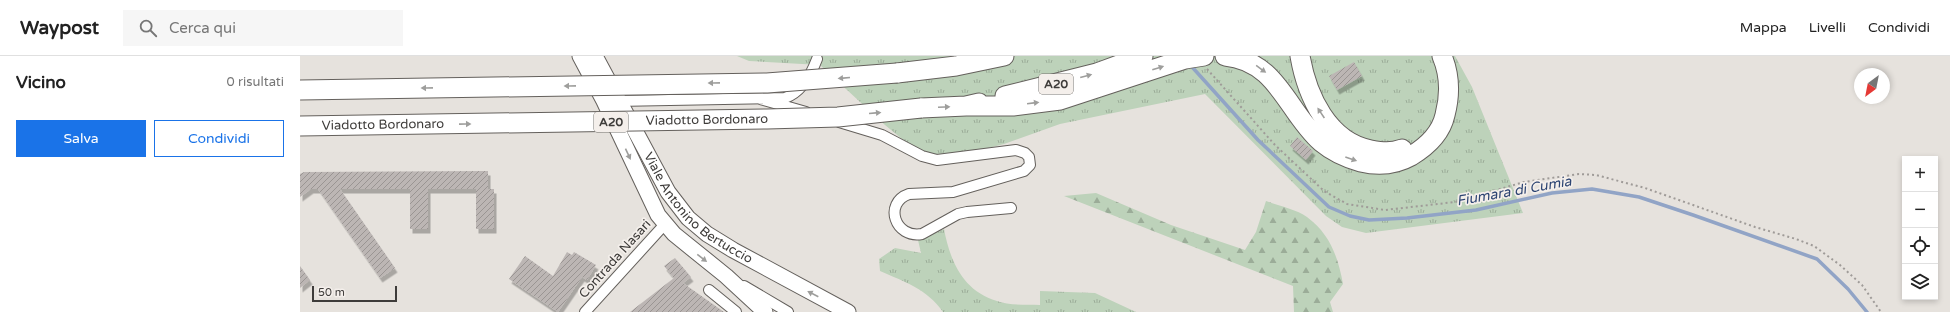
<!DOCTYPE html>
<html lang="it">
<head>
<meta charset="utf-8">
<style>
  body { margin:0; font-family:"Varela Round",sans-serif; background:#f6f6f6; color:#222 }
  .controls { position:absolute; right:12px; bottom:12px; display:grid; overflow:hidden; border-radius:0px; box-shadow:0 2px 6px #0003 }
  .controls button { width:36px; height:36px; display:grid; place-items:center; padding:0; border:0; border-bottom:1px solid #e0e0e0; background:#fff; color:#222; font:20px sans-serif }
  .compass { position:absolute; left:1554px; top:12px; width:36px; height:36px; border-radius:50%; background:#fff; box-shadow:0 2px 6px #0003; rotate:212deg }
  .scale { position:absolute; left:12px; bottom:10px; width:85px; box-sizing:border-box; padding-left:4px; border:2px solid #3e3c3a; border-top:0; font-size:11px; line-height:14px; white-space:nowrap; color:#3e3c3a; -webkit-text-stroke:3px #f4efeb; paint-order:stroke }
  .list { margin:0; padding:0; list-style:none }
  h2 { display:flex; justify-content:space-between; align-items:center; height:52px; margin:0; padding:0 16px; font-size:17px }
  h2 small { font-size:13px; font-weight:400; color:#767676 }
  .actions { display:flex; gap:8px; padding:12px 16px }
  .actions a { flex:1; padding:9px 0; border:1px solid #1a73e8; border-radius:0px; text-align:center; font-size:14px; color:#1a73e8 }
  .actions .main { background:#1a73e8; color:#fff }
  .icon { flex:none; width:22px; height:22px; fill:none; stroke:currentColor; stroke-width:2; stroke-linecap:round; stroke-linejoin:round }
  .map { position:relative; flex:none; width:1650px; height:256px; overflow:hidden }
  header { display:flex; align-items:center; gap:24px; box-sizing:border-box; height:56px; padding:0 20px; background:#fff; border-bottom:1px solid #e0e0e0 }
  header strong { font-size:19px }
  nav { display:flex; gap:22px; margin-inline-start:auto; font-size:14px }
  .search { width:280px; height:36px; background:#f6f6f6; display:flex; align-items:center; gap:10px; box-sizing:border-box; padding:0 14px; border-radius:0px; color:#767676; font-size:15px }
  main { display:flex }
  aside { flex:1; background:#fff }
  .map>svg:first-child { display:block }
  .grass { fill:url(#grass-tufts) }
  .forest { fill:url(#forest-firs) }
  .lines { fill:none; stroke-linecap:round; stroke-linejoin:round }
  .stream { stroke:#91a4c6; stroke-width:3.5 }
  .building { fill:url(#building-hatch); filter:url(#shadow) }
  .street-casing { stroke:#64605c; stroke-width:12 }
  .secondary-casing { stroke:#64605c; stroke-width:17 }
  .highway-casing { stroke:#64605c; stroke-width:21 }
  .path { stroke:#9f9b98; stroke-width:2; stroke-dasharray:2 3; stroke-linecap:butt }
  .street { stroke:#fff; stroke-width:10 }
  .secondary { stroke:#fff; stroke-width:15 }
  .highway { stroke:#fff; stroke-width:19 }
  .highway-bridge-casing { stroke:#64605c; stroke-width:21; stroke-linecap:butt }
  .highway-bridge { stroke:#fff; stroke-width:19 }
  .oneway { fill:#9e9e9c }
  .labels { text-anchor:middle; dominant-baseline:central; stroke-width:3.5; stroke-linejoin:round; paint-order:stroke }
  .shield { fill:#f4efeb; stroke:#75726f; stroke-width:1 }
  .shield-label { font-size:12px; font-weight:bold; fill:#3e3c3a }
  .street-label { font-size:13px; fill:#3e3c3a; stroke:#f4efeb }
  .water-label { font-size:14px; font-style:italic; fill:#2c4472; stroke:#f4efeb }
</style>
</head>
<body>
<header>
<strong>Waypost</strong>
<div class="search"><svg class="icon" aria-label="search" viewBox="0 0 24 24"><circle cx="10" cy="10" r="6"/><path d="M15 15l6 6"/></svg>Cerca qui</div>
<nav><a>Mappa</a><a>Livelli</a><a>Condividi</a></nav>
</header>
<main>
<aside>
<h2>Vicino<small>0 risultati</small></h2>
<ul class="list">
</ul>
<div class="actions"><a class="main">Salva</a><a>Condividi</a></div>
</aside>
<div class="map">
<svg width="1650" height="256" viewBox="0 0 1650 256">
  <defs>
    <pattern id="grass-tufts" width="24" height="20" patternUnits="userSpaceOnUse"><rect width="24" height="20" fill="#bdd2ba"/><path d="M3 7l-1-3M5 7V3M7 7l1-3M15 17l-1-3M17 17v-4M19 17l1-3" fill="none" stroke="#9bac98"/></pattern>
    <pattern id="forest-firs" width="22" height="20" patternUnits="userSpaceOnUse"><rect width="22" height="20" fill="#bdd2ba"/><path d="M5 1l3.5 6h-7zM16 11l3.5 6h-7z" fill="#9bac98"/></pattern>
    <pattern id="building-hatch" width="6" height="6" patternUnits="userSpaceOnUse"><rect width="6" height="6" fill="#bcb6b4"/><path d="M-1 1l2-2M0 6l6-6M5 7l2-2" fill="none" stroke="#9a9593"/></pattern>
    <filter id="shadow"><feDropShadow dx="2.5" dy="4.5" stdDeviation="0" flood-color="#0004"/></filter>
  </defs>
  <rect width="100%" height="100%" fill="#e6e2dd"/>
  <path class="grass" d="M437,0H1155L1172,31L1223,157L1066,177L1042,171L1026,160L905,38L760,68L704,88L661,99L628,98L602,83L585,69L520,9L449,5Z
    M644,173C650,205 663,235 697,245C709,250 727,248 740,249V235L795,237L836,256H643C627,233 605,226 580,215L579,203L595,192L621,197L618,184Z"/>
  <path class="forest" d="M796,137L871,169L945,194L956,176L966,145C979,150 996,153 1007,161C1030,178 1038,201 1043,228L1030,246L1033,256H994L993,230L764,140Z"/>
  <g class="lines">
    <path class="stream" d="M893,12L958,84L1029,151L1050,160L1069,164L1107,162L1176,154L1252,137L1292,133L1339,141L1393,159L1517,203L1548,233L1567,256"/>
  </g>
  <path class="building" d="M1054,6L1062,20L1037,34L1029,20Z
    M997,81L1013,95L1006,104L990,90Z
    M188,115V133H194V173H176V133H128V173H110V133H40L95,212L80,222L18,133H11L0,141V118L4,116Z
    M267,196L272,199L274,196L296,209L287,224L282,221L258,256L209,223L225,200L253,220Z
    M375,202L391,221L383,227L424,256H330L374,222L364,210Z
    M0,210L10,224L0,232Z"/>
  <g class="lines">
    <g class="street-casing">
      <path id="street" d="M460,43L506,56
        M316,45L485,42C502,36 511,19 517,3
        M539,66L582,79L622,100L637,104L716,94L725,97L729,101L730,109L724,115L653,136L609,138C583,147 595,183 622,178L658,158L667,156L711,152
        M444,230L488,256
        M409,234L436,256
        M285,256L365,168"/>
    </g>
    <g class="secondary-casing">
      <g id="secondary">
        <path d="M280,0L304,45L358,159L374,178L426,220L465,256"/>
        <path id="s1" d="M295,0L368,136L388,162L407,178L433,194L548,256"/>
      </g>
    </g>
    <g class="highway-casing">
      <path id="highway" d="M925,0C978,5 987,56 1021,86C1033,96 1046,102 1061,106C1078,110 1095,109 1111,100C1126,91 1141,77 1145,59C1150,40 1150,19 1142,0
        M1000,0C1007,40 1028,86 1071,94C1082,96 1091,97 1102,93
        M597,17L656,10L704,0
        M705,40L797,17L843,0
        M666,50H713L760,44L885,3L904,0
        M621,52L666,50L679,47"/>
    </g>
    <path class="path" d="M907,13L975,89L1024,135L1047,148L1085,154L1129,149L1155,146L1224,126L1279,118L1296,119L1345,132L1455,171L1496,183L1514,190L1540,209L1562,229L1581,256"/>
    <use href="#street" class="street"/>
    <use href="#secondary" class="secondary"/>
    <use href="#highway" class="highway"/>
    <g class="highway-bridge-casing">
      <g id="highway-bridge">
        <path d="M0,34L467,27L597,17"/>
        <path id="s2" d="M0,70L467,63L538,61L621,52"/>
      </g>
    </g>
    <use href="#highway-bridge" class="highway-bridge"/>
  </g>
  <defs><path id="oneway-solid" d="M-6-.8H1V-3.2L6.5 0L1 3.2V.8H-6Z"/></defs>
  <g class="oneway">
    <use href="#oneway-solid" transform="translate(858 12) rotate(-18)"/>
    <use href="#oneway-solid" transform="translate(961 13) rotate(36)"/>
    <use href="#oneway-solid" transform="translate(786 20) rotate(-15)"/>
    <use href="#oneway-solid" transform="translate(544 22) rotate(175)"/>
    <use href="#oneway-solid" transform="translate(414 27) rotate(179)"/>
    <use href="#oneway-solid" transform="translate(270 30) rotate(179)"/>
    <use href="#oneway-solid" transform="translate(127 32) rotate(179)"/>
    <use href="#oneway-solid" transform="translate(733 47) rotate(-7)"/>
    <use href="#oneway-solid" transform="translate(644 51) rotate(-2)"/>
    <use href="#oneway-solid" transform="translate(575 57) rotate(-5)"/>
    <use href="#oneway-solid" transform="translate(1021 57) rotate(-124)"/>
    <use href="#oneway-solid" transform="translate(165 68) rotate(-1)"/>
    <use href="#oneway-solid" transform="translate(328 98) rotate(65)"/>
    <use href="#oneway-solid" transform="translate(1051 103) rotate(19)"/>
    <use href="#oneway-solid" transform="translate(402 202) rotate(38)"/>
    <use href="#oneway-solid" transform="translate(513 238) rotate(-153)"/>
  </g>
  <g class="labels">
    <g class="shield">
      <rect x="739" y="18" width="34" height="20" rx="3"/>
      <rect x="294" y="56" width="34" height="20" rx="3"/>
    </g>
    <g class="shield-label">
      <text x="756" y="28">A20</text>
      <text x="311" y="66">A20</text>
    </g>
    <g class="street-label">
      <text stroke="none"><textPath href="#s2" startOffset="407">Viadotto Bordonaro</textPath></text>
      <text stroke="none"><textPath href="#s2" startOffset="83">Viadotto Bordonaro</textPath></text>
      <text stroke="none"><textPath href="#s1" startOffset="187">Viale Antonino Bertuccio</textPath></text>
      <text transform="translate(315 203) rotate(-48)">Contrada Nasari</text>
    </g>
    <g class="water-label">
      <text transform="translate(1214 135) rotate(-10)">Fiumara di Cumia</text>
    </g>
  </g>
</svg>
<div class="controls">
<button>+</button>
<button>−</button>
<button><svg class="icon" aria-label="locate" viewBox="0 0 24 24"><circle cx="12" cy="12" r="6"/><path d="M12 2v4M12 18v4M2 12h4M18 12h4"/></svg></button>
<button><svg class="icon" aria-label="layers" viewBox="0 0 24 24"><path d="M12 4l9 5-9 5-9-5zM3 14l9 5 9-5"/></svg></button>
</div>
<svg class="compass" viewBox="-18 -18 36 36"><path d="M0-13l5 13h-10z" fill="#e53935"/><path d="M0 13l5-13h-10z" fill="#767676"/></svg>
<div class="scale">50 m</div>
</div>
</main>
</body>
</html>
